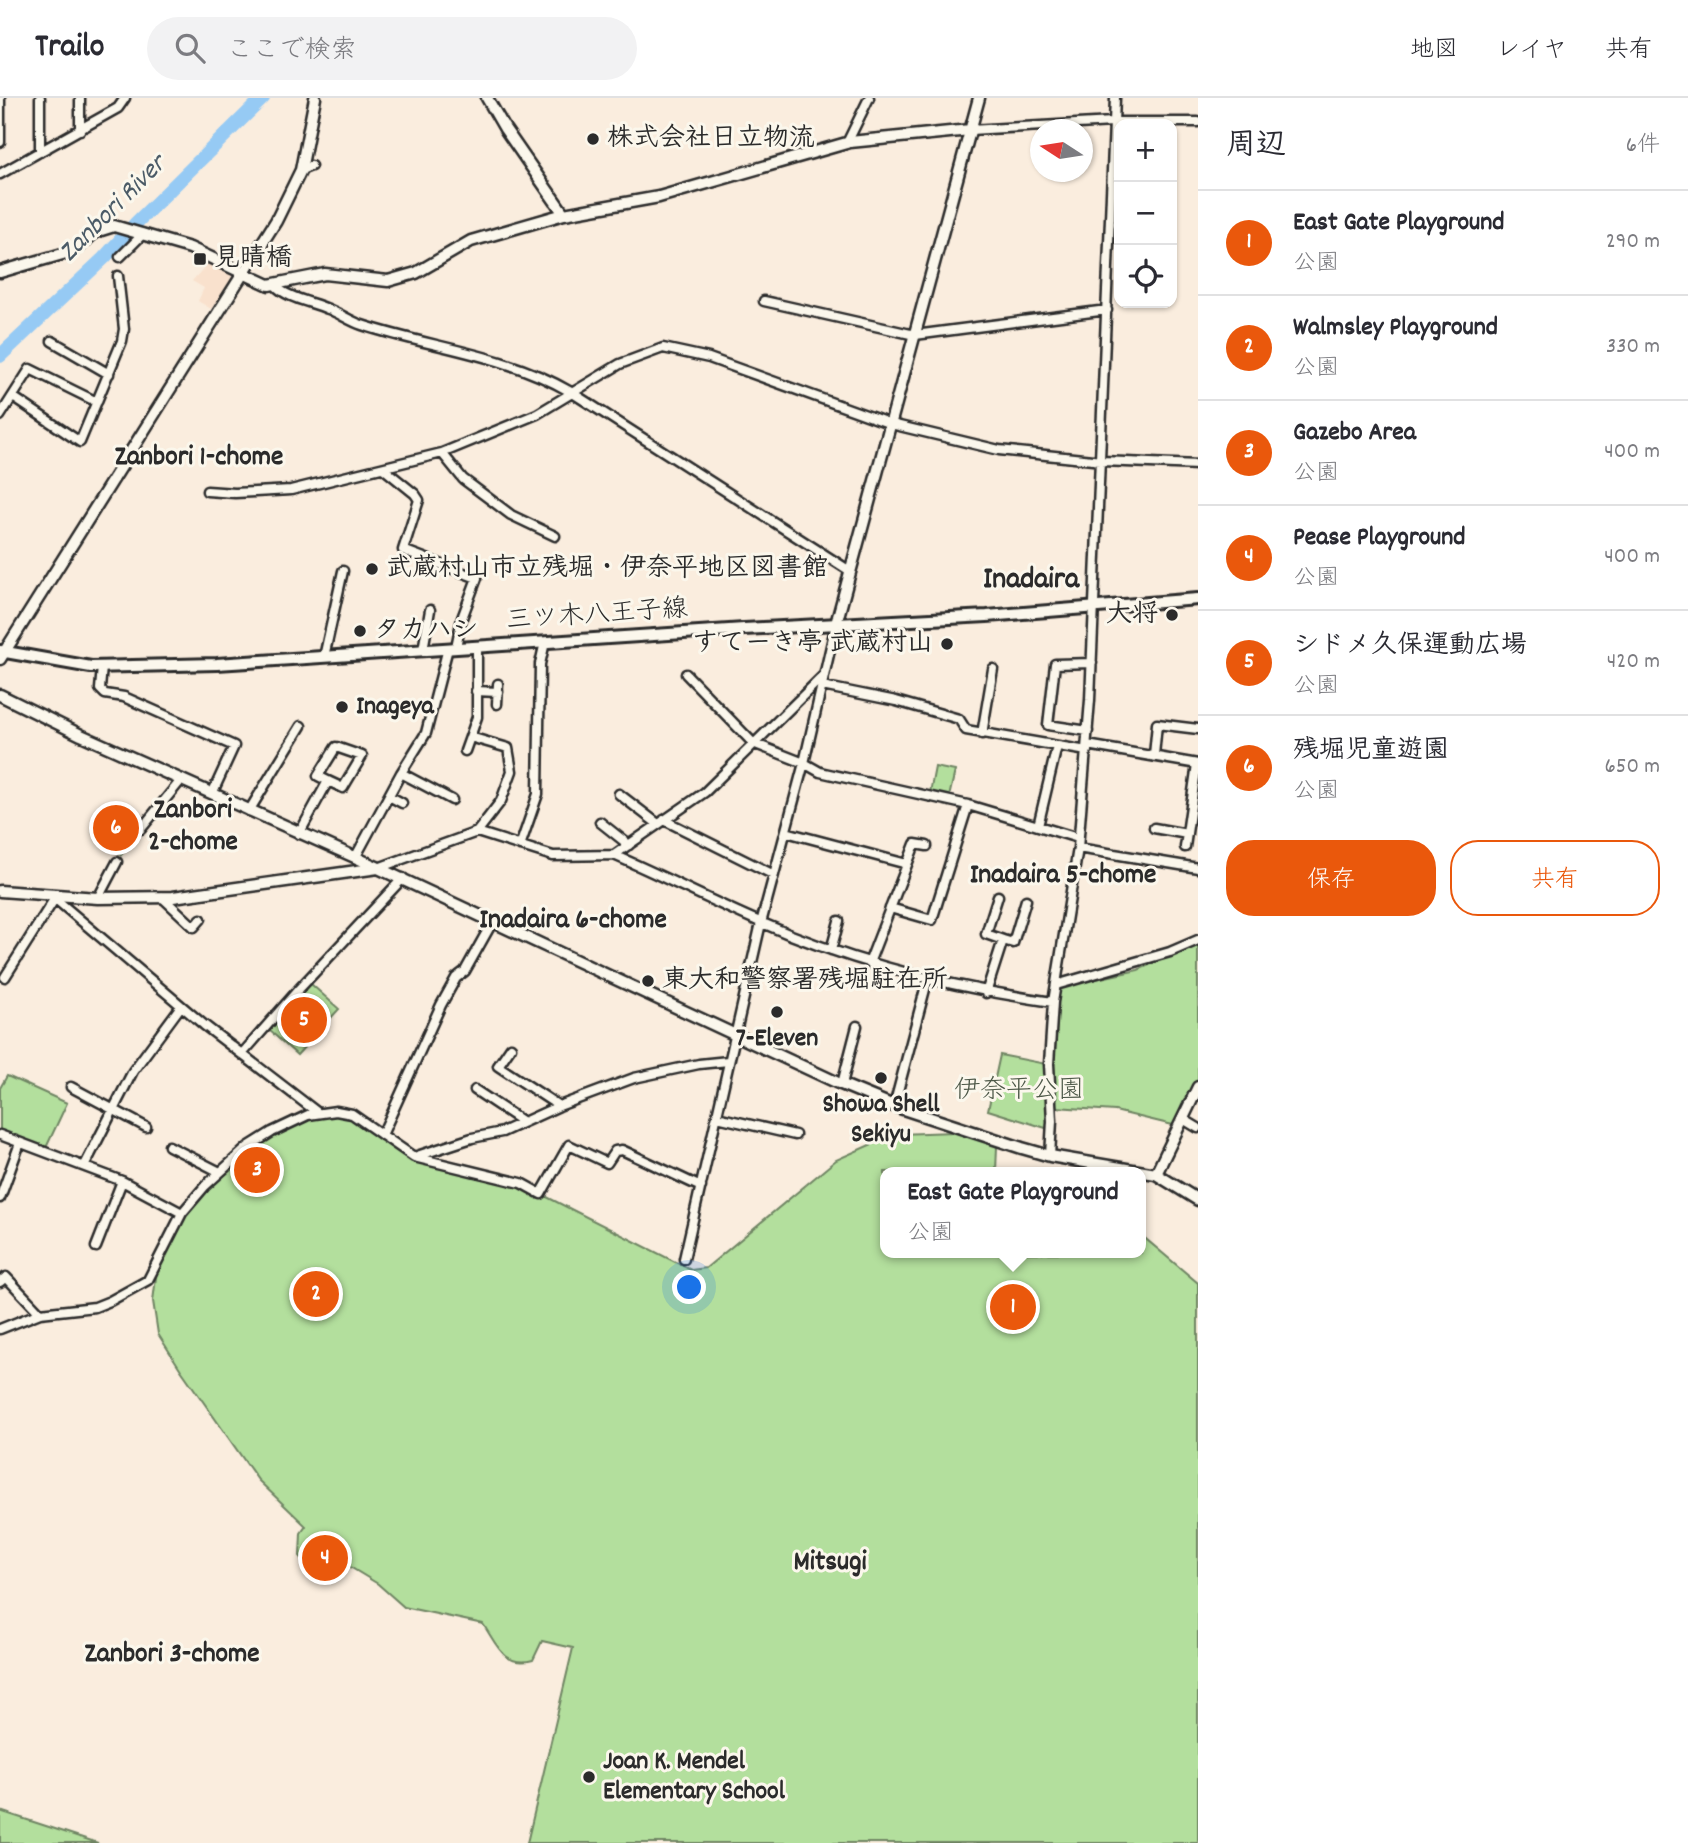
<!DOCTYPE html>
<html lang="ja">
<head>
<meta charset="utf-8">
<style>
  body { margin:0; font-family:Dekko,"Klee One",sans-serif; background:#f2f2f3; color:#2b2b33 }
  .controls { position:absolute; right:21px; top:21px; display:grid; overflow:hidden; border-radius:14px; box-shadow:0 2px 5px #0004 }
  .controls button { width:63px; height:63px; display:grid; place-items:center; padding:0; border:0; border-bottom:2px solid #e1e1e2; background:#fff; color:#2b2b33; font:35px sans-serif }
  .compass { position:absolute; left:1030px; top:21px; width:63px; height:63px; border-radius:50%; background:#fff; box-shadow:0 2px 5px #0004; rotate:282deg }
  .you { position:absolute; left:690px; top:1190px; width:24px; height:24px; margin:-18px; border:5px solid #fff; border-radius:50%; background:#1a73e8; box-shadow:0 0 0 10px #1a73e833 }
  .badge { display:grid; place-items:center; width:46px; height:46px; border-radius:50%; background:#ea580c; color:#fff; font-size:23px; font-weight:700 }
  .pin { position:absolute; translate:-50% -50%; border:4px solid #fff; box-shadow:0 2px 7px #0006 }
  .popup { position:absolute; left:880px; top:1069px; width:266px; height:91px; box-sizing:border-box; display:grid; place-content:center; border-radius:14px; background:#fff; filter:drop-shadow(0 2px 5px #0005); font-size:23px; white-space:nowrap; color:#7c7c81 }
  .popup b { font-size:26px; color:#2b2b33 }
  .popup::after { content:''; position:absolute; left:50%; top:100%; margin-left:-14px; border:14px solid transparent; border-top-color:#fff }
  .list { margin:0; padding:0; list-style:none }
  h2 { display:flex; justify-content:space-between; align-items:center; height:91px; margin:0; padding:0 28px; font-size:30px }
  h2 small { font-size:23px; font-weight:400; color:#7c7c81 }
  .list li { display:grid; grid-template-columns:46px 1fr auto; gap:21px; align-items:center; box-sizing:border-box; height:105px; padding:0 28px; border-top:2px solid #e1e1e2 }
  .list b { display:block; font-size:26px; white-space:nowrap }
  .list p { margin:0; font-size:23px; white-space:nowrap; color:#7c7c81 }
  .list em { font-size:23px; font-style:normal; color:#7c7c81 }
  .actions { display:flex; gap:14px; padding:21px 28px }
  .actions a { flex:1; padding:16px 0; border:2px solid #ea580c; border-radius:28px; text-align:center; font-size:24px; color:#ea580c }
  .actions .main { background:#ea580c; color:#fff }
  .icon { flex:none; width:38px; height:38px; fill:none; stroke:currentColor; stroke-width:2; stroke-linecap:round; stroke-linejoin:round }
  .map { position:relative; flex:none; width:1198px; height:1745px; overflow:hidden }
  header { display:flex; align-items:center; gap:42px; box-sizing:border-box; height:98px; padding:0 35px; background:#fff; border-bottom:2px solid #e1e1e2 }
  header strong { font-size:33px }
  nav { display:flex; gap:38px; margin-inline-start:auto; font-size:24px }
  .search { width:490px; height:63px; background:#f2f2f3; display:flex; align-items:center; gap:18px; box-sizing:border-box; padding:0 24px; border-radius:38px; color:#7c7c81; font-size:26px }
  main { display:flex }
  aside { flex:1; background:#fff }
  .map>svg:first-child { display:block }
  .built { fill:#f9e1cd }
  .green { fill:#b3df9d; stroke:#6f8564; stroke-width:2 }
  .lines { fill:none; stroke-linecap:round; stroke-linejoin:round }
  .river { stroke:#96caf4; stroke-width:14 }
  .minor-casing { stroke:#2b2b2b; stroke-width:13 }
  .tertiary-casing { stroke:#2b2b2b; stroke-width:15 }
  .secondary-casing { stroke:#2b2b2b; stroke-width:16 }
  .minor { stroke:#fbf7ec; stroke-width:8 }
  .tertiary { stroke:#fbf7ec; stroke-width:10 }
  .secondary { stroke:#fbf7ec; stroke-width:10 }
  .poi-dot { fill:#2b2b2b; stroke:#fbf7ec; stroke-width:2.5 }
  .labels { text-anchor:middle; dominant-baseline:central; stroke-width:6; stroke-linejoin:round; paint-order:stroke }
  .poi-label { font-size:26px; font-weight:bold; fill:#2b2b2b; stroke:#fbf7ec; text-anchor:start }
  .street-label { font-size:26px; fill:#2b2b2b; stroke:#fbf7ec }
  .park-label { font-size:26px; fill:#4d5848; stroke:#fbf7ec }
  .water-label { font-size:28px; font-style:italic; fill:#4b5b67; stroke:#fbf7ec }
  .neighbourhood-label { font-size:28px; font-weight:bold; fill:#2b2b2b; stroke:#fbf7ec }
  .quarter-label { font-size:30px; font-weight:bold; fill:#2b2b2b; stroke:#fbf7ec }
</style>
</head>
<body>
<header>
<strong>Trailo</strong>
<div class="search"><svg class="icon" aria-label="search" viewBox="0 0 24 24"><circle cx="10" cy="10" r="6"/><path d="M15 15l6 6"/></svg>ここで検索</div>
<nav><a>地図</a><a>レイヤ</a><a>共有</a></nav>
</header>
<main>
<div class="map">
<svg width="1198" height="1745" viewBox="0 0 1198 1745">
  <rect width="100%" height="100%" fill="#faedde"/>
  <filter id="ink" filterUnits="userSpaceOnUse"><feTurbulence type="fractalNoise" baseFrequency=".0143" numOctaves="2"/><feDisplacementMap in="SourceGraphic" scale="14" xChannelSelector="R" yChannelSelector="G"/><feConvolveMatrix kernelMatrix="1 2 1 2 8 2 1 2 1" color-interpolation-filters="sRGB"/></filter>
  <g filter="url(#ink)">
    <path class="built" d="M209,164L231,175L232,181L211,211L198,203L204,190L192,183Z"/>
    <path class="green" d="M935,669L955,673L949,699L930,695Z
      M115,707L139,726L132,734L136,738L121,757L93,735Z
      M1198,845V984L1177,1028L1115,1013L1056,1009L1054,968L1059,889L1138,872Z
      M311,886L339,911L297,957L269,932Z
      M1000,957L1046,966L1049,1031L988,1012Z
      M7,978L67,1005L45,1052L0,1034V990Z
      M352,1016L414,1059L541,1096L691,1172L706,1170L836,1062L881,1042L898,1036L954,1034L997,1048L996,1074H885V1155H1141V1137L1198,1185V1745H527L573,1550L542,1543L533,1562C504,1570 497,1547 483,1526L404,1509L378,1486L345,1466L334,1475L311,1472L300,1458L301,1435L306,1428L258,1382L181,1272L158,1236L153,1203L158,1164L179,1122L213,1080L294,1023Z
      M0,1713L98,1745H0Z"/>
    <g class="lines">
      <path class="river" d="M0,258L104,160L136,125L263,0"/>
      <g class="minor-casing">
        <path id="minor" d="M80,0V32
          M970,32L1113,24H1198
          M0,44V0
          M847,45L869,0
          M40,54V0
          M301,72L311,68
          M0,76L118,10L125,0
          M120,159L143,136
          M275,187C286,200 312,204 328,211C339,215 350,223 362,227C432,250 506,256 571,294L850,473
          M764,203L915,237L1107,212
          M52,243L109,276
          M13,299L80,344L122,243L124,231L118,178
          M0,318L30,271L97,304
          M442,355L463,381L511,417L555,438
          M384,371L415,396L419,402L403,452L477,480L462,520L456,549
          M207,393L235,395L291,392L442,355L537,316L620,266L663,250L709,260L891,326L999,352L1102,363L1198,367
          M423,552L430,512
          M324,559L343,473
          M102,569L100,591L105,596L124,599L234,648L212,696
          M686,576L753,645L804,665L820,674L968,707L1078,740
          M822,588L896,603L959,621L966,632L1087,653
          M476,593L498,594
          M497,606L498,586
          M1088,633L1048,627L1055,566L1092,565
          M982,636L993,571
          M1087,647L1198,666
          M465,653L470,639
          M1154,657L1157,626L1198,631
          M401,675L452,702
          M619,696L658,726
          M389,698L402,705
          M249,713L301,628
          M664,722L774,777
          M600,724L629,747
          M1038,728L1057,648
          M1154,730L1187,736
          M141,731L182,681
          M477,734L553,758L614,757L705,694L823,578
          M786,734L907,766
          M299,736L328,683L318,678L336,649L362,658L343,690L328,683
          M520,748L538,696L540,566L545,544
          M1185,749L1197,666
          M1078,750L1198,770
          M614,757C663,778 711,803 760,824C853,865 953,890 1053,904
          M355,760L401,675L426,635L448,550
          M378,770L477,734L501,703L512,673L508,650L470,639L477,619V548
          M52,798L204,927L318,1015
          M998,798L986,836L1003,842
          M162,799L194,829L201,821
          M98,800L117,764
          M890,810L932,822L968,707
          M831,852L839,823
          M869,865L915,746L927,748
          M5,879L55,800
          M1056,887L1170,854L1198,842
          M986,895L1003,842L1013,845L1026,802
          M511,949L498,968L559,1008
          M242,956L299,891L403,780
          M842,986L857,928
          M71,989L146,1029
          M475,992L523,1024
          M894,1008L928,880
          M717,1019L795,1037
          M1183,1021L1198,1030
          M0,1037L122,1083L182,1115
          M382,1037L441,907L456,880L465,873L493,823
          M169,1048L220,1074
          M417,1058L472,1040L502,1034L559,1008L634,980L699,966L728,963
          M1050,1058L1052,1023L1049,966L1053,904L1078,750L1090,602L1115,0
          M85,1067L133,973L181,908
          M0,1100L20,1045
          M96,1149L122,1083
          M684,1161L761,825L804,665L836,526
          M0,1184L6,1179L40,1215
          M0,1231L40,1215L95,1209L110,1203L148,1182L182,1115L205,1088L248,1049L272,1034L308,1017L336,1013L352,1016L414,1059L521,1085L541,1096L569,1047L607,1065L615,1053L622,1052L701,1089"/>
      </g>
      <g class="tertiary-casing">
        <path id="tertiary" d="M487,0L505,31L564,116
          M0,174L66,155L80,148L95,134L114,128L190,150L269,187L325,176L388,183L416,175L471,143L564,116L659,99L850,44L970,32
          M836,526L979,0
          M0,561L276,123L301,72L315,0
          M0,597L81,637L377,769
          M0,793L98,800L173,799L378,770L836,984L894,1008L1022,1050L1050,1058L1156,1076L1198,1102
          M1156,1076L1198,989"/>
      </g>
      <g class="secondary-casing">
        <path id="secondary" d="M0,553L91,569L217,566L744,531L987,518L1198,501"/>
      </g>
      <use href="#minor" class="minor"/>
      <use href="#tertiary" class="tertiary"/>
      <use href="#secondary" class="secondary"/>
    </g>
  </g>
  <g class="poi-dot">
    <circle cx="593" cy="41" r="7"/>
    <rect x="193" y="154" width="14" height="14" rx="3.5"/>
    <circle cx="372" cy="471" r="7"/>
    <circle cx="1172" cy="517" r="7"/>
    <circle cx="360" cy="533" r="7"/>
    <circle cx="947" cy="546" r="7"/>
    <circle cx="342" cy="609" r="7"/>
    <circle cx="648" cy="883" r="7"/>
    <circle cx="777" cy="914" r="7"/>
    <circle cx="881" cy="980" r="7"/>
    <circle cx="589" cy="1679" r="7"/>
  </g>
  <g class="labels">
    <g class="poi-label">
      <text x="607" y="41">株式会社日立物流</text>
      <text x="214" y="161">見晴橋</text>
      <text x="386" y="471">武蔵村山市立残堀・伊奈平地区図書館</text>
      <text x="1158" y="517" text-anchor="end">大将</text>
      <text x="374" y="533">タカハシ</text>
      <text x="933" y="546" text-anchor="end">すてーき亭 武蔵村山</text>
      <text x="356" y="609">Inageya</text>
      <text x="662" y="883">東大和警察署残堀駐在所</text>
      <text x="777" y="941" text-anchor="middle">7-Eleven</text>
      <text x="881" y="1007" text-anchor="middle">Showa Shell<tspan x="881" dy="30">Sekiyu</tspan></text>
      <text x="603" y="1664">Joan K. Mendel<tspan x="603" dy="30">Elementary School</tspan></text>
    </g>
    <g class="street-label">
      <text transform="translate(597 518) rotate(-4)">三ツ木八王子線</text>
    </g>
    <g class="park-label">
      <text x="1019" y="993">伊奈平公園</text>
    </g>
    <g class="water-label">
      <text transform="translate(114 112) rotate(-45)">Zanbori River</text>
    </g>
    <g class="neighbourhood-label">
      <text x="199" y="361">Zanbori 1-chome</text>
      <text x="193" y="714">Zanbori<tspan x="193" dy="32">2-chome</tspan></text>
      <text x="1063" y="779">Inadaira 5-chome</text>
      <text x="573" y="824">Inadaira 6-chome</text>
      <text x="830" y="1466">Mitsugi</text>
      <text x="172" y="1558">Zanbori 3-chome</text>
    </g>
    <g class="quarter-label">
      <text x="1031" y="483">Inadaira</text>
    </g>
  </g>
</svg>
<div class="controls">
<button>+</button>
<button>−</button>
<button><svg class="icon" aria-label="locate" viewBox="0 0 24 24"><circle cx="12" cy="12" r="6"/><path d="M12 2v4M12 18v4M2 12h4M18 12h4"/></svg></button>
</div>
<svg class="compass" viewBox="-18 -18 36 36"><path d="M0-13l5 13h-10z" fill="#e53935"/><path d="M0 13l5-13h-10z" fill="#7c7c81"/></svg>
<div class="you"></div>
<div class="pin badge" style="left:1013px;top:1209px">1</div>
<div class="popup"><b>East Gate Playground</b>公園</div>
<div class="pin badge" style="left:316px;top:1196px">2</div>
<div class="pin badge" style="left:257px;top:1072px">3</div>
<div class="pin badge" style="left:325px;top:1460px">4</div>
<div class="pin badge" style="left:304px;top:922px">5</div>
<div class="pin badge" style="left:116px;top:730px">6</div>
</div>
<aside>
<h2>周辺<small>6件</small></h2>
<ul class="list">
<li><span class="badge">1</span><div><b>East Gate Playground</b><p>公園</p></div><em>290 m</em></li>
<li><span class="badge">2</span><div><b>Walmsley Playground</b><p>公園</p></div><em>330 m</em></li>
<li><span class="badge">3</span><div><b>Gazebo Area</b><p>公園</p></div><em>400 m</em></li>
<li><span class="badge">4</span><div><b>Pease Playground</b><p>公園</p></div><em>400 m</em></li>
<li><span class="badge">5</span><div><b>シドメ久保運動広場</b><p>公園</p></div><em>420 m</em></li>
<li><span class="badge">6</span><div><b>残堀児童遊園</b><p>公園</p></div><em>650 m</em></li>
</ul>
<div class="actions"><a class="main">保存</a><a>共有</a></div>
</aside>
</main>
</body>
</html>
